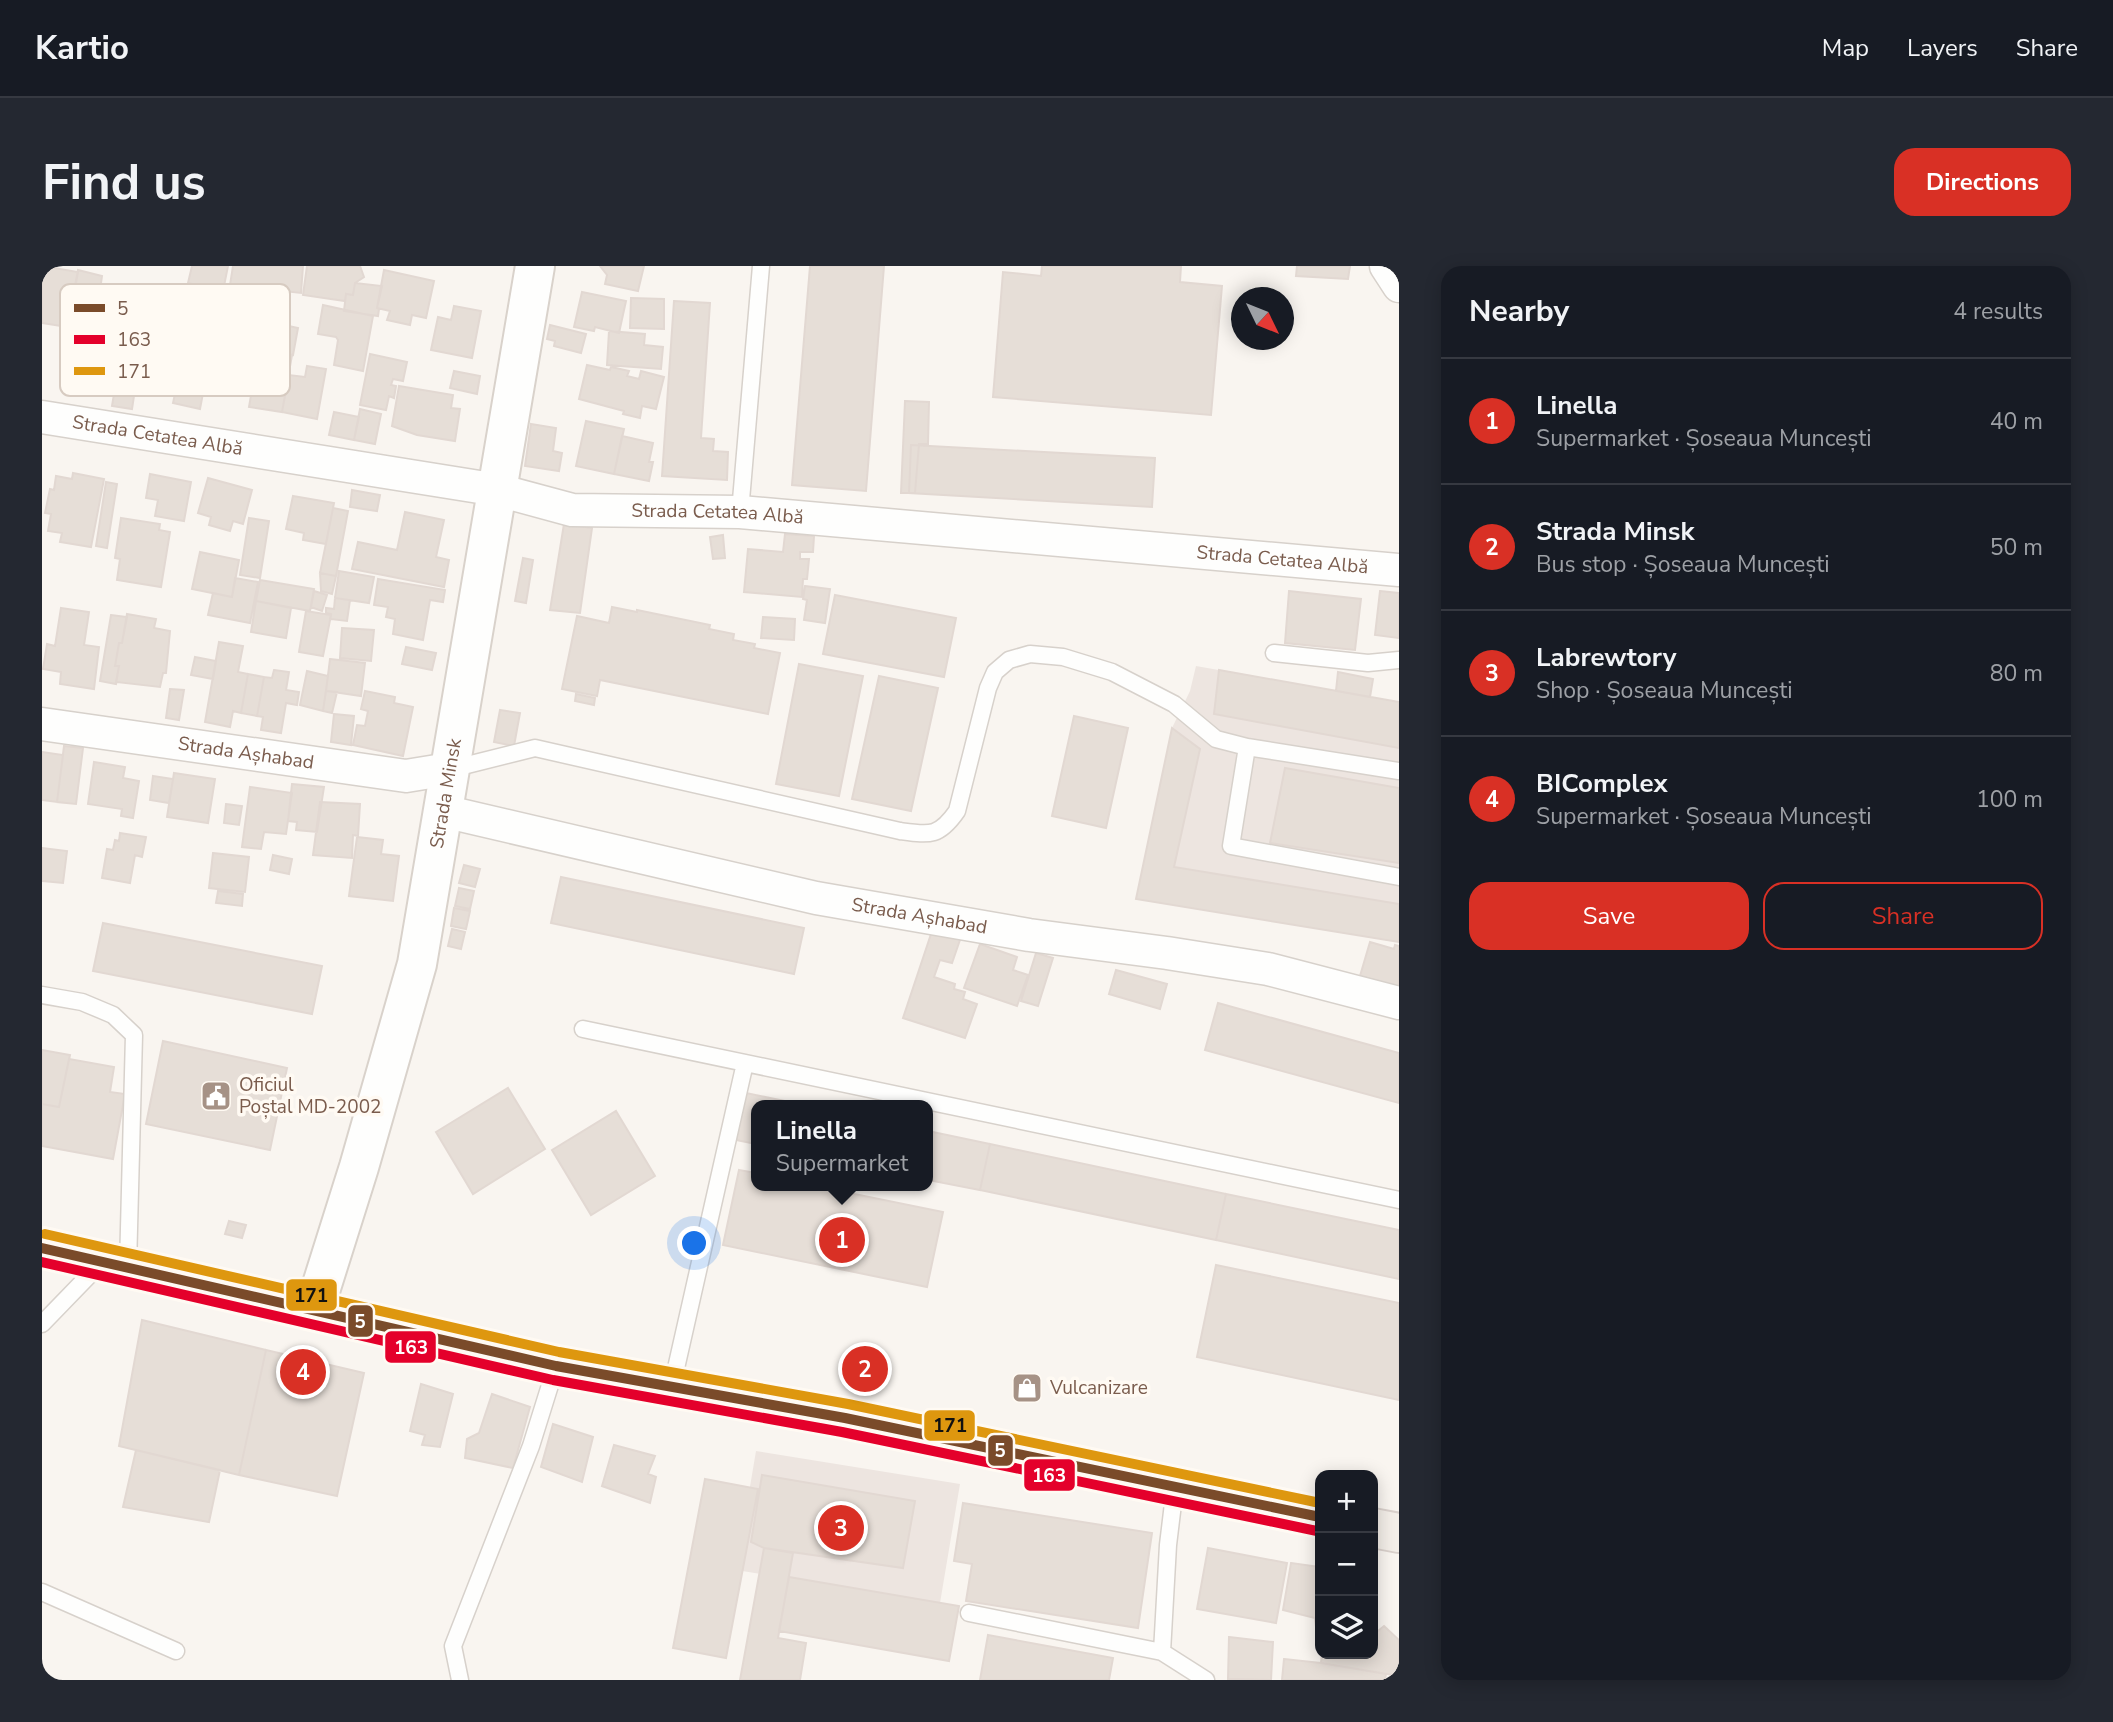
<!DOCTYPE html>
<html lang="en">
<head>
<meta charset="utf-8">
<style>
  body { margin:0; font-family:"Nunito Sans",sans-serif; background:#242831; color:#f1f3f6 }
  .controls { position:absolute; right:21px; bottom:21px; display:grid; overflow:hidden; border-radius:14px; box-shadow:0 4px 18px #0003 }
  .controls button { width:63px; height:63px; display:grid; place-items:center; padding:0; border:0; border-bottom:2px solid #363941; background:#171b24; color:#f1f3f6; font:35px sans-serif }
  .compass { position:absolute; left:1189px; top:21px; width:63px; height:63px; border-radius:50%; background:#171b24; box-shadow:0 4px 18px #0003; rotate:133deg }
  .you { position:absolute; left:653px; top:978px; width:24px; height:24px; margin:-18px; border:5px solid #fff; border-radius:50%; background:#1a73e8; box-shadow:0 0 0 10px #1a73e833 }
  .badge { display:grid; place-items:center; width:46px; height:46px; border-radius:50%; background:#d93025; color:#fff; font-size:23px; font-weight:700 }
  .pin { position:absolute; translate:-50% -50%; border:4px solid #fff; box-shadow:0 2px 7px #0006 }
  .popup { position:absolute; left:709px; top:834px; width:182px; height:91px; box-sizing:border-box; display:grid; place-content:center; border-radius:14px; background:#171b24; filter:drop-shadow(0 2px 5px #0005); font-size:23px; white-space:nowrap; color:#9ea1a6 }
  .popup b { font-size:26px; color:#f1f3f6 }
  .popup::after { content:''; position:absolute; left:50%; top:100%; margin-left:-14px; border:14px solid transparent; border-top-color:#171b24 }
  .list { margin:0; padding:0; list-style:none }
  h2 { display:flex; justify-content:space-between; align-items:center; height:91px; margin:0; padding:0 28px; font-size:30px }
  h2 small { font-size:23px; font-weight:400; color:#9ea1a6 }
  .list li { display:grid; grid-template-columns:46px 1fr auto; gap:21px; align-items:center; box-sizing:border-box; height:126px; padding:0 28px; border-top:2px solid #363941 }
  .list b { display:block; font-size:26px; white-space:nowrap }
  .list p { margin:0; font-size:23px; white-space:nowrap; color:#9ea1a6 }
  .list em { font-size:23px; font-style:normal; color:#9ea1a6 }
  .actions { display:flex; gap:14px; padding:21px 28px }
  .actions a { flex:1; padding:16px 0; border:2px solid #d93025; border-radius:21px; text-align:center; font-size:24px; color:#d93025 }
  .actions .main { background:#d93025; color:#fff }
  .icon { flex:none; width:38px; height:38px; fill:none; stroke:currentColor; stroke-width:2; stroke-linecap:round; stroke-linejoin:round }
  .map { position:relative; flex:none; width:1357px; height:1414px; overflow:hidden; border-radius:21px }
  header { display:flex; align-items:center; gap:42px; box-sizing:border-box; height:98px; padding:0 35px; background:#171b24; border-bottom:2px solid #363941 }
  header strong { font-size:33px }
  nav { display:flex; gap:38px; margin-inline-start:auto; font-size:24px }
  .intro { display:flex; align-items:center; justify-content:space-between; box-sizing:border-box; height:168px; padding:0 42px }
  h1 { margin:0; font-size:49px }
  .button { padding:18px 32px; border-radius:21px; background:#d93025; color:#fff; font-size:24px; font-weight:700 }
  main { display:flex; gap:42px; padding:0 42px }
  aside { flex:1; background:#171b24; border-radius:21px; box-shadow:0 4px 18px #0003 }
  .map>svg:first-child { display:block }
  .industrial { fill:#ede5e0 }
  .building { fill:#e6ded7; stroke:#e2d8d2; stroke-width:2 }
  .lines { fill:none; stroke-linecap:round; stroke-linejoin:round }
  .lane-casing { stroke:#d7d1cb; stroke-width:19 }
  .street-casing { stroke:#d7d1cb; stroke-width:35 }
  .secondary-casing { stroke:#d9d2cb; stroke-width:42 }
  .primary-casing { stroke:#dad1cc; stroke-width:42 }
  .lane { stroke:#fefefd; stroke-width:16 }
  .street { stroke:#fefefd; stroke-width:32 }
  .secondary { stroke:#fefefd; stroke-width:38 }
  .primary { stroke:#f3eee8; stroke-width:38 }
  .bus-1-casing { stroke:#fffaf3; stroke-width:16 }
  .bus-2-casing { stroke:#fffaf3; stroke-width:16 }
  .bus-3-casing { stroke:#fffaf3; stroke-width:16 }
  .bus-1 { stroke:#7a4b2a; stroke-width:10 }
  .bus-2 { stroke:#e4002b; stroke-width:10 }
  .bus-3 { stroke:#de970f; stroke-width:10 }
  .labels { text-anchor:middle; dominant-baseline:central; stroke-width:7; stroke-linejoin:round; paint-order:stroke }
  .street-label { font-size:19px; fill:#7a5c4d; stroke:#fffaf3 }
  .poi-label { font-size:19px; fill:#7a5c4d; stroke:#fffaf3; text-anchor:start }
  .key { fill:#fffaf3; stroke:#d7cbc1; stroke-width:2 }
  .key-label { font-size:19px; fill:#7a5c4d }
  .line-badge { stroke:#fffaf3; stroke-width:2.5 }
  .badge-label { font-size:19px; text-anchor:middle; font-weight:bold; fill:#fff }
  .pale-badge-label { font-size:19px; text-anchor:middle; font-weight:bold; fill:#111 }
</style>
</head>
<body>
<header>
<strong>Kartio</strong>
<nav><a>Map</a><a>Layers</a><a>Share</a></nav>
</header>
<div class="intro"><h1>Find us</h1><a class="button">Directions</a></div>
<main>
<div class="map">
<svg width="1357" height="1414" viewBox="0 0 1357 1414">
  <rect width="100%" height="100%" fill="#f9f5f0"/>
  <path class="industrial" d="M1154,400L1357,436V676L1094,633L1130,462L1148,425Z
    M714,1185L918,1218L898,1337L694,1304Z"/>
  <path class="building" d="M0,0L36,6L26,61L0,57Z
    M150,0H186L181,25L146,17Z
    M191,0H261L259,27L188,19Z
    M265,0H318L322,11L313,17L311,29L304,28L303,35L261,29Z
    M558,0H602L596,25L563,18L565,9Z
    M768,0H842L824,225L750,219Z
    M1000,0H1139L1138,16L1180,20L1169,149L951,131L961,6L999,10Z
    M1255,0H1308L1306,13L1254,10Z
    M36,4L60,10L58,24L49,22L47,33L31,30Z
    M342,4L392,15L384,52L370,49L368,59L345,54L348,45L335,42Z
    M313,17L340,20L335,42L337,43L336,50L302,45L304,28L311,29Z
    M168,22L236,35L231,56L213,53L214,50L205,48L202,63L210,65L200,99L187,96L189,88L174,85L177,68L160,65Z
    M109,26L122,28L116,63L103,61Z
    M540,26L584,35L577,67L553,61L552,65L532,61Z
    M91,30L107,33L98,74L100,75L95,99L81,96L76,119L31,110L44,34L81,42L86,32Z
    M589,32L622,33V63L588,62Z
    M632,35L668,37L659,172L672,173L671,185L686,186L685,214L620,210Z
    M281,39L331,50L321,105L292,99L296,74L294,71L276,68Z
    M412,40L439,45L430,92L389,84L396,51L409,54Z
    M242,59L256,62L251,89L226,85L230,61L241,63Z
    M508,59L544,68L539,87L512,80L513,75L505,73Z
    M567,65L603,68L602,79L621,81L619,103L565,99Z
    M129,68L156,72L169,85L158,143L131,137L133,128L117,124Z
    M214,83L250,89L240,146L207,141L213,107L210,106Z
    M328,88L365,96L361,115L351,113L349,119L354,120L352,132L347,130L344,144L318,139Z
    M545,99L568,104L569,101L587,105L585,110L597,113L599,105L622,111L614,143L600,140L598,152L581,148L582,145L537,133Z
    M265,100L284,103L275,153L240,146L247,109L263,111Z
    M412,105L438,110L435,128L408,122Z
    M357,120L411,129L409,142L418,143L413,175L375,169L350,160Z
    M72,128L92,130L90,143L70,140Z
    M863,135L887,136L886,178H877L873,227H859Z
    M318,143L339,148L333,178L312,174Z
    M292,146L317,151L312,174L287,169Z
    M544,155L582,163L572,208L534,200Z
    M489,158L514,162L511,185L520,187L517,205L483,200Z
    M580,170L611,177L607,196H611L607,215L572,208Z
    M869,179L1113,192L1110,241L867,227Z
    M31,207L62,213L49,281L18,276L20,267L6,265L9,248L3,247L8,223L12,224L14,210L30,213Z
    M108,208L149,216L142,255L113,250L116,234L104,232Z
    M166,212L210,224L201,258L191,255L188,265L167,259L169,251L156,247Z
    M64,216L75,218L65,282L54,280Z
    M310,224L338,229L335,245L308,241Z
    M251,230L292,237L284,278L261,274L262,267L244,263Z
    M291,242L306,245L294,310L278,307Z
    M363,246L402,254L394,291L407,294L402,321L310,303L316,276L355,284Z
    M79,252L118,258L117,264L128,266L119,321L75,314L78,293L73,292Z
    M207,252L227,255L218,312L198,309Z
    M522,258L550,262L538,347L508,344Z
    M743,268L772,270L771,286H758V293H767L765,313H761L760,331L702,326L706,283L741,286Z
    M681,269L683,292L671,293L668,271Z
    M158,286L197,294L190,331L150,323Z
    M481,292L491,294L484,337L473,335Z
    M297,305L332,311L327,337L293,332Z
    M278,307L294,310L290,328L279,325Z
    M193,312L216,316L208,357L166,349L171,327L190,331Z
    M336,313L403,324L401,336L388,334L381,374L351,368L353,353L344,351L346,341L332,339Z
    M218,314L272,323L268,345L214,335Z
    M763,320L788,323L783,357L762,354L765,334L761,333Z
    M272,325L285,329L280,345L269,341Z
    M1247,325L1319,333L1313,384L1243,377Z
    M1338,325L1357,327V372L1333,369Z
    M793,329L914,352L902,411L781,388Z
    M293,332L308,334L305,355L288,353L289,348L284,347V342L292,343Z
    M214,335L249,342L244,372L209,366Z
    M570,341L595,346V344L668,359L667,363L692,368L691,374L713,378L712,382L738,387L726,448L558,414L555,430L520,423L535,350L567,357Z
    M19,342L47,346L42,379L57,381L52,423L18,418L19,406L1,403L5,378L13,380Z
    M264,345L289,349L281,390L257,386Z
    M85,348L114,353L112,362L128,365L124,407H121L118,421L74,416L77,400H73L77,377H80Z
    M69,349L85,351L80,377H77L73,400H77L74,418L58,415Z
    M721,351L753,353L752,374L719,372Z
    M300,362L332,364L329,395L298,392Z
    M177,376L201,380L196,406L206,408L199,447L191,445L188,461L163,456Z
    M364,381L394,387L390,404L360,398Z
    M153,391L174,395L171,413L149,409Z
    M288,393L323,397L319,430L284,425Z
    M757,398L821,410L797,530L734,518Z
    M232,404L247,406L244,424L257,426L255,439L244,437L239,467L219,464L221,451L215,450L222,411L230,412Z
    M1177,404L1357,436V482L1172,448Z
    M265,405L286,410L281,445L258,439Z
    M1296,406L1331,413L1328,431L1294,425Z
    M206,408L222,411L215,450L199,447Z
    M837,410L896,422L869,545L810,533Z
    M128,423L142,424L137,454L124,452Z
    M284,425L295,426L290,447L281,445Z
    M323,425L353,431L352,437L371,441L361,490L311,479L315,459L323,460L326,445L319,443Z
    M534,428L553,432L552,439L533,435Z
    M458,444L478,447L472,480L452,476Z
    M292,448L312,450L309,479L289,476Z
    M1032,450L1086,462L1064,562L1010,550Z
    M1130,462L1158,483L1132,601L1357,638V676L1094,633Z
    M22,480L41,482L34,538L15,536Z
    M0,486L21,489L15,536L0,534Z
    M52,496L83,501L81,512L97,515L91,552L79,550L80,543L46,538Z
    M1243,502L1357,522V597L1228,577Z
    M132,507L173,513L166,557L125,551Z
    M111,510L131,513L127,537L108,534Z
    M250,518L282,521L275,566L254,564L255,556L246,555Z
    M208,521L250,527L244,568L222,566L219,583L200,581Z
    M278,536L318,538L316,570L311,569L310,592L271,589Z
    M184,538L200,540L197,559L182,557Z
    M78,567L104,571L100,591L93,589L88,617L60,612L65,583L71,584L73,574L77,575Z
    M315,571L341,574L339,588L357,590L351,635L307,630Z
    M0,582L25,585L21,617L0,615Z
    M171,587L207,591L203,626L167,622Z
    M231,589L250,593L247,608L228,604Z
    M422,599L438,603L433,621L417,617Z
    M519,611L762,662L752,708L509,657Z
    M417,622L432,625L428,643L413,640Z
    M176,625L201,628L200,640L174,637Z
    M412,642L428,645L424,663L409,660Z
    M61,657L280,700L270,748L51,705Z
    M891,662L919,671L910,697L898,694L892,711L913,718L912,723L923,726L921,733L935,738L923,772L861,752Z
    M410,663L423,666L419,683L406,680Z
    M1328,676L1352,683L1353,679L1357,680V721L1318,710Z
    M938,678L975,691L971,704L986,709L975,740L922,722Z
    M994,687L1011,692L996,740L979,735Z
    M1074,704L1125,718L1118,743L1067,728Z
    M1176,737L1357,787V837L1163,784Z
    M121,775L245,802L228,884L104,858Z
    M0,784L28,789L17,841L0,838Z
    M27,793L72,801L68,826L83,828L71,893L0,880V838L17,841Z
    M466,822L503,883L431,928L394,866Z
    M704,827L762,839H714V878L694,874Z
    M574,845L613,910L549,949L510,884Z
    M886,865L948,878L938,924L886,914Z
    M948,878L1184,928L1174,974L938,924Z
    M697,904L714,907V920H773L901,946L885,1021L681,979Z
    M1184,928L1357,964V1013L1174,974Z
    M187,955L204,959L200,972L183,968Z
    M1174,999L1357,1037V1134L1155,1091Z
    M100,1054L224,1084L197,1209L77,1180Z
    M224,1084L322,1107L295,1230L197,1209Z
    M379,1118L411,1128L398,1181L380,1179L383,1169L368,1165Z
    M450,1128L488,1141L471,1202L423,1192L425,1173L437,1167Z
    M511,1158L551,1171L540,1216L499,1201Z
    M572,1179L613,1190L606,1208L614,1211L608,1237L560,1220Z
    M94,1184L178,1204L167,1256L81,1241Z
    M720,1209L873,1235L861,1302L722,1282L709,1276Z
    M663,1213L716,1223L684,1392L631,1382Z
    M921,1237L1110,1267L1096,1362L924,1335L930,1298L912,1295Z
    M722,1282L751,1287L736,1372L764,1377L758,1414H698Z
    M1166,1282L1245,1297L1234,1357L1155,1343Z
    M1249,1297L1278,1301V1361H1274L1273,1352L1241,1344Z
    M747,1311L917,1340L907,1395L737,1365Z
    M1342,1360L1357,1374V1410L1279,1397L1280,1388H1331V1369Z
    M946,1369L1071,1392L1067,1414H938Z
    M1187,1371L1231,1376L1229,1414L1186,1413Z
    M1242,1393L1279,1397L1344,1408L1343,1414H1240Z"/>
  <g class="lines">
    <g class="lane-casing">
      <path id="lane" d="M698,246L719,0
        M1232,387L1326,397L1357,394
        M1205,481L1189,580L1357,611
        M409,503L493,482L858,565C888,569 897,571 915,545L946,422L953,406L967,394L988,388L1021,391L1070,406L1132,438L1174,473L1205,481L1357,505
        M0,729L40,736L71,749L92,769L86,1001
        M541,763L1357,934
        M0,1058L59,997
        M630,1120L703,797
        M0,1326L134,1385
        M927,1347L1120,1386L1164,1414
        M1120,1386L1126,1279L1133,1221
        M418,1414L411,1380L489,1180L514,1100"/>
    </g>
    <g class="street-casing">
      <g id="street">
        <path d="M1344,0L1357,20"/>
        <path id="s1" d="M0,151L456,224L530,244L698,246L1357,304"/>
        <path id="s2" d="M0,458L364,510L407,503"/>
        <path id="s3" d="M401,545L774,632L987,669L1125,687L1226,703L1357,737"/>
      </g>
    </g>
    <g class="secondary-casing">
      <g id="secondary">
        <path id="s4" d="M272,1044L317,901L375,698L493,0"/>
      </g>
    </g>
    <g class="primary-casing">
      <path id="primary" d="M0,982L514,1100L803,1152L1278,1251
        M1331,1262L1357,1267"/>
    </g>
    <use href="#lane" class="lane"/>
    <use href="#street" class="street"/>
    <use href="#secondary" class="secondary"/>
    <use href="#primary" class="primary"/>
    <g class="bus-1-casing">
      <path id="bus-1" d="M0,982L514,1100L803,1152L1278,1251"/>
    </g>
    <g class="bus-2-casing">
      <path id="bus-2" d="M0,996L511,1114L800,1166L1275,1265"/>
    </g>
    <g class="bus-3-casing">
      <path id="bus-3" d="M3,968L517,1086L806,1138L1278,1237"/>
    </g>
    <use href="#bus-1" class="bus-1"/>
    <use href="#bus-2" class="bus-2"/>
    <use href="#bus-3" class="bus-3"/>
  </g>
  <defs>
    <g id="civic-square" transform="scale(1.575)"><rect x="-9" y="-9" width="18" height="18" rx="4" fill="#a69286" stroke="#fffaf3"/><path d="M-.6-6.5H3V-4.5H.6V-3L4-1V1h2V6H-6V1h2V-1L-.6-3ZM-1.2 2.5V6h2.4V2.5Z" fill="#fff"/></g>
    <g id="shop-square" transform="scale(1.575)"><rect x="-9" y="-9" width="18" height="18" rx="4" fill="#a69286" stroke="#fffaf3"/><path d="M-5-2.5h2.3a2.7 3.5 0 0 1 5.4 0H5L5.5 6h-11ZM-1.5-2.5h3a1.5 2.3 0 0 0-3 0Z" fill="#fff"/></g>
  </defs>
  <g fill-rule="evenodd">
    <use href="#civic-square" x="174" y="830"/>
    <use href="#shop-square" x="985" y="1122"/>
  </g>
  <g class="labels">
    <g class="street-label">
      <text stroke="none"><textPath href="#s1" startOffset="117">Strada Cetatea Albă</textPath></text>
      <text stroke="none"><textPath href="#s1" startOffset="684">Strada Cetatea Albă</textPath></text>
      <text stroke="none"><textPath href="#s1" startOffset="1251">Strada Cetatea Albă</textPath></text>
      <text stroke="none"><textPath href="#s2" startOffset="206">Strada Așhabad</textPath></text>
      <text stroke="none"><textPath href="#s4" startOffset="534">Strada Minsk</textPath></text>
      <text stroke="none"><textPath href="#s3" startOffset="488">Strada Așhabad</textPath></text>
    </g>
    <g class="poi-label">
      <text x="197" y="819">Oficiul<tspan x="197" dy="22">Poștal MD-2002</tspan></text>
      <text x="1008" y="1122">Vulcanizare</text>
    </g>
  </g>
  <rect x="18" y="18" width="230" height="112" rx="10" class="key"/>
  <rect x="32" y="38" width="31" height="8" fill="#7a4b2a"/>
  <rect x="32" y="69" width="31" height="9" fill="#e4002b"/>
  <rect x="32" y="101" width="31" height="8" fill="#de970f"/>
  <g class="key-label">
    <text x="75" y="49">5</text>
    <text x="75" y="80">163</text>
    <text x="75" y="112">171</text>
  </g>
  <g class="line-badge">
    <rect x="243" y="1012" width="53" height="34" rx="7" fill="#de970f"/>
    <rect x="305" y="1038" width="27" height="34" rx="7" fill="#7a4b2a"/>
    <rect x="342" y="1064" width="53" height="34" rx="7" fill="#e4002b"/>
    <rect x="881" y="1143" width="53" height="33" rx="7" fill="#de970f"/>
    <rect x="945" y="1168" width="27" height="33" rx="7" fill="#7a4b2a"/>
    <rect x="981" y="1192" width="53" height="34" rx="7" fill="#e4002b"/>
  </g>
  <g class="badge-label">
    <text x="318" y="1062">5</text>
    <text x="369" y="1088">163</text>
    <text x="958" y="1191">5</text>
    <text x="1007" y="1216">163</text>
  </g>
  <g class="pale-badge-label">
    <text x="269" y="1036">171</text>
    <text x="908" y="1166">171</text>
  </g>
</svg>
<div class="controls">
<button>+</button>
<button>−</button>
<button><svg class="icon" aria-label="layers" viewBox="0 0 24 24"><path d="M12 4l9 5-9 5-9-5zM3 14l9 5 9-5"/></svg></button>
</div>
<svg class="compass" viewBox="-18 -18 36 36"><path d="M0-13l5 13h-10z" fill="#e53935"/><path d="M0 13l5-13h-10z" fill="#9ea1a6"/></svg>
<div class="you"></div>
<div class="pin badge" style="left:800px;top:974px">1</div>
<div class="popup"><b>Linella</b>Supermarket</div>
<div class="pin badge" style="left:823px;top:1103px">2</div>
<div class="pin badge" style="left:799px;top:1262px">3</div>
<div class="pin badge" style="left:261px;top:1106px">4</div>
</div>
<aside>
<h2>Nearby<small>4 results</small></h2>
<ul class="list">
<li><span class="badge">1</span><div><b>Linella</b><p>Supermarket · Șoseaua Muncești</p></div><em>40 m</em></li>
<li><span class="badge">2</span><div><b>Strada Minsk</b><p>Bus stop · Șoseaua Muncești</p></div><em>50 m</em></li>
<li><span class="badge">3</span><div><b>Labrewtory</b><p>Shop · Șoseaua Muncești</p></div><em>80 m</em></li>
<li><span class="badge">4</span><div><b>BIComplex</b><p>Supermarket · Șoseaua Muncești</p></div><em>100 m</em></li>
</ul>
<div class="actions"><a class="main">Save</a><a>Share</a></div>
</aside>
</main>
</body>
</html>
